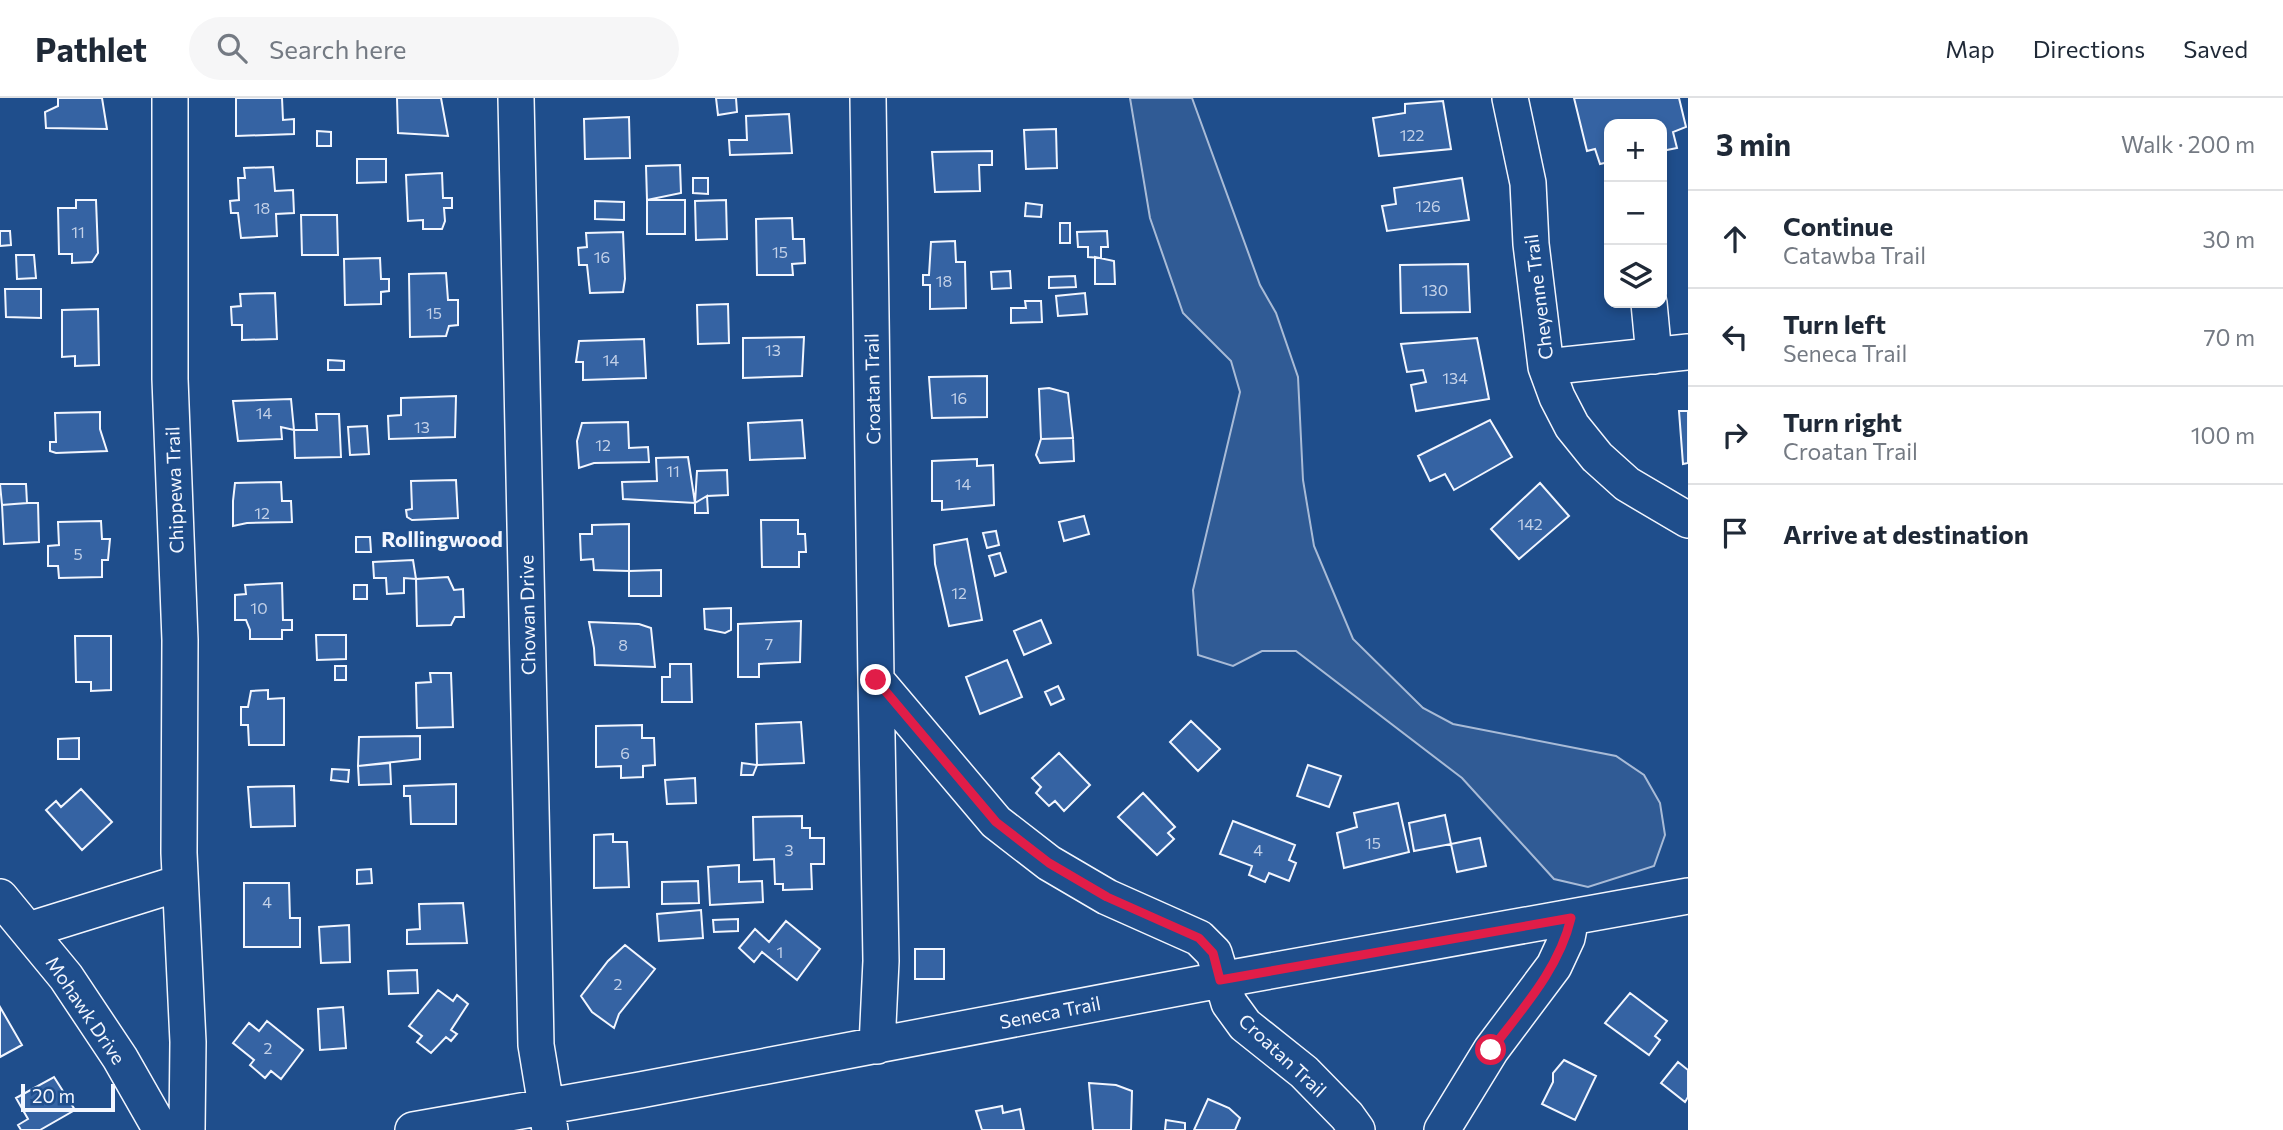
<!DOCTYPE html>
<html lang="en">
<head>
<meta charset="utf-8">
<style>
  body { margin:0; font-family:Commissioner,sans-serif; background:#f6f6f7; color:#1f2937 }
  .controls { position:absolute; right:21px; top:21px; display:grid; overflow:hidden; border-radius:14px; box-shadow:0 4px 10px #0003 }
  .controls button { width:63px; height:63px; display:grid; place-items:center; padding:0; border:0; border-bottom:2px solid #e0e1e3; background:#fff; color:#1f2937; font:35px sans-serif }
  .scale { position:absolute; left:21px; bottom:18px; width:94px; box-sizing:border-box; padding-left:7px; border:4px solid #f2f6ff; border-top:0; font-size:19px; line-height:24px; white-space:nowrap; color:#f2f6ff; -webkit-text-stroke:5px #1f4e8c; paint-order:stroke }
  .stop { position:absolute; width:21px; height:21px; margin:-16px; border:5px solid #e11d48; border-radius:50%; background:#fff }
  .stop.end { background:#e11d48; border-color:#fff; box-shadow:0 2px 7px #0008 }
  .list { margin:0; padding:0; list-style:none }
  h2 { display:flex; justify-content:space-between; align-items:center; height:91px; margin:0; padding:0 28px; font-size:30px }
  h2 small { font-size:23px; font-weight:400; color:#747a83 }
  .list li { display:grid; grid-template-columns:46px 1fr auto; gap:21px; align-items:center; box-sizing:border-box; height:98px; padding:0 28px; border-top:2px solid #e0e1e3 }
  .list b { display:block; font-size:26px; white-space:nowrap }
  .list p { margin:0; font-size:23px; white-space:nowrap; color:#747a83 }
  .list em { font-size:23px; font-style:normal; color:#747a83 }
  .icon { flex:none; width:38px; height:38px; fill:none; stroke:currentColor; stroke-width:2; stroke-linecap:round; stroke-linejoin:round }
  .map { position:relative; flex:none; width:1688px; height:1032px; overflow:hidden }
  header { display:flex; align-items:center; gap:42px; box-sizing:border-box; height:98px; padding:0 35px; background:#fff; border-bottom:2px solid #e0e1e3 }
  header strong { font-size:33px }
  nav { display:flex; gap:38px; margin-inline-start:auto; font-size:24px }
  .search { width:490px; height:63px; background:#f6f6f7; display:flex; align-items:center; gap:18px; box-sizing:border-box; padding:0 24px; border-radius:38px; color:#747a83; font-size:26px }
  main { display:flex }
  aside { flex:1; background:#fff }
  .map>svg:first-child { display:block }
  .green { fill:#305b95; stroke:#a8bbd7; stroke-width:2 }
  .building { fill:#3563a3; stroke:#f2f6ff; stroke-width:2 }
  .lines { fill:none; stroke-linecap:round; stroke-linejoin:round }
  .minor-casing { stroke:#f2f6ff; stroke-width:38 }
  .minor { stroke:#1f4e8c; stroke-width:35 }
  .route { stroke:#e11d48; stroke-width:9 }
  .labels { text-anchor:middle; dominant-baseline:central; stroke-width:5; stroke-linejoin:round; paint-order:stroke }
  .number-label { font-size:16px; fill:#c3d1e8 }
  .street-label { font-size:19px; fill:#f2f6ff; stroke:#1f4e8c }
  .neighbourhood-label { font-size:21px; font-weight:bold; fill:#f2f6ff; stroke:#1f4e8c }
</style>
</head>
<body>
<header>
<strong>Pathlet</strong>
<div class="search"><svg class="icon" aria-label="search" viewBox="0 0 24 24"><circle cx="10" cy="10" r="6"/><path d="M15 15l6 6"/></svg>Search here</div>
<nav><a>Map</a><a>Directions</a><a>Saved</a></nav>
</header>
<main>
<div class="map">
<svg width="1688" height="1032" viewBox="0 0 1688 1032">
  <rect width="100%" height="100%" fill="#1f4e8c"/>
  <path class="green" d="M1130,0H1192L1260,187L1276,215L1298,279L1303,382L1314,448L1353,541L1423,610L1453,626L1616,658L1644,677L1660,705L1665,737L1654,768L1588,789L1554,781L1462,680L1296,553H1262L1233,568L1198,557L1193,492L1240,294L1231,263L1183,215L1150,120Z"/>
  <path class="building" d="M58,0H102L107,31L46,30L45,14L58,8Z
    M236,0H282L283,22L294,21V36L236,38Z
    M397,0H441L448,38L398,35Z
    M716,0H736L737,14L718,17Z
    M1574,0H1679L1686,29L1673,34L1677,50L1662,53V26H1609V64L1600,66L1595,51L1587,53Z
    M1443,3L1451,51L1379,58L1373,20L1405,15V6Z
    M789,16L792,55L730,57L729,42H747L746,18Z
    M629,19L630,60L585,61L584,21Z
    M1056,31L1057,70L1026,71L1024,32Z
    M317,33L331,34V48H317Z
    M992,53V67H979L980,93L935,94L932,54Z
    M357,61H386V84L357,85Z
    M680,67L681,95L647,102L646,68Z
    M273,69L275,93L293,92L294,115L276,116L277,138L241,140L238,115H231L230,103L239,102L238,80H245L244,70Z
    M442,75L443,100H452V110H444L445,123L442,131H423V122L408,123L406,77Z
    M693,80H708V96L693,95Z
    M1462,80L1469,122L1387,133L1382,108L1396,106L1394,90Z
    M76,102H96L98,155L92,164L72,165V156H59L58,110H76Z
    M647,102H685V136H647Z
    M726,102L727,141L696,142L695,103Z
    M595,103L624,104V122L595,121Z
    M1026,105L1042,107L1041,119L1025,118Z
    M301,117H337L338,157H302Z
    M792,120L793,141H804L805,165L792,166L793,177H757L756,121Z
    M1060,125H1070V145H1060Z
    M0,133H10L11,147L0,148Z
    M1107,133L1108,149H1101V160L1088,159V149H1078L1077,134Z
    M623,134L625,181L623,194L590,195L587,167H579L578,150L587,149L586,135Z
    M955,143L956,164H965L966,210L930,211V187H923V177H929L931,144Z
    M16,157H34L36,180L17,181Z
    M1095,159L1114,163L1115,186H1095Z
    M380,160L381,181H389V193L381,194V206L345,207L344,161Z
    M1468,166L1470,214L1401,215L1400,167Z
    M1010,173L1011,190L992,191L991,174Z
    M446,175L448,202H458V227L449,228L446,238L410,239L409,176Z
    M1075,178L1076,189L1049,190V179Z
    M5,191H41V220L6,219Z
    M275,195L277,241L242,242V227H232L231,209L241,208L240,196Z
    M1085,195L1087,216L1058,218L1056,198Z
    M1025,203H1041L1042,224L1011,225V210H1026Z
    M728,206L729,245L698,246L697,207Z
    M98,211L99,267L75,268V258L62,259V212Z
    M804,239L802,278L743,280V240Z
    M1477,240L1489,301L1416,313L1411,287L1426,284L1423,272L1407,274L1401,246Z
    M644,241L646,280L583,282V264H576L579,243Z
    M328,262L344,263V272H328Z
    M987,278V319L932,320L929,279Z
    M1049,290L1068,295L1073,340L1041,341L1039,291Z
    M456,298L455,339L389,341L388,318L401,317V300Z
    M291,301L294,332L281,329L282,341L238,343L233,303Z
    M1679,313H1688V365L1683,366Z
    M100,314V331L107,353L56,355L50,353V344H56L55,315Z
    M316,316H339L341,359L295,360L294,332H317Z
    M802,322L805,360L750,362L748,325Z
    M1490,322L1512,359L1454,392L1445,376L1430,383L1418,358Z
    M628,324L629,350L648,349L649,364L594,365L579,370L577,343L582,325Z
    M367,328L369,356L350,357L348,329Z
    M1073,340L1074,363L1040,365L1036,357L1041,341Z
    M688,359L695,405L623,401L622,384L657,383L656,360Z
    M977,361V368L993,367L994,407L942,412V403H932V363Z
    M727,372L728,397L707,398L695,405L697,373Z
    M456,382L458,420L412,422L407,419L406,412L412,411L411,383Z
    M281,384L282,403H291L292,424L247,425L233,428V403L235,385Z
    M1540,385L1569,418L1519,461L1491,431Z
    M0,386H26L27,405L2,407Z
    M707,398L708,415H695V405Z
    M27,405H38L39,444L4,446L2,407Z
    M1084,418L1089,436L1064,443L1059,424Z
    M761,422H798V436H805L806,454H799V469H762Z
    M101,423L102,441H110L108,462H102V479L59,480L58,468H48V448L59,447L58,424Z
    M629,426V473L594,472L593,461L581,462L580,436H592V427Z
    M996,433L999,447L987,450L983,435Z
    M356,439H370L371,454H356Z
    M967,441L982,522L949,528L935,466L934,447Z
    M1000,455L1006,474L995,478L989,458Z
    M413,462L416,481L404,480V495L387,496L386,480H374L373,464Z
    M661,472V498H629V473Z
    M448,479L454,492L463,491L464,519H455L451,527L417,528L416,481Z
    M282,485L283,522H292V532H282V541H250V532L246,522H235V497L246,496L245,487Z
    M354,487H367V501H354Z
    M731,510V532L725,535L705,531L704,511Z
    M1041,522L1051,545L1024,557L1014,533Z
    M801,523L800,564L759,566V579H738V526Z
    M589,524L639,526L651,530L655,569L595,567L594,550Z
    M316,537H346V561L317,562Z
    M75,538H111V592L91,593V584H76Z
    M1007,562L1022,599L980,616L966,579Z
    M670,566H691L692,604H662V579H670Z
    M335,568H346V582H335Z
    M430,575H451L453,629L417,630L416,585L431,584Z
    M1058,588L1064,601L1051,607L1045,594Z
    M268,592V601L284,600V647H249L248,627H241V609H248L251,593Z
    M1191,623L1220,651L1198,673L1170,644Z
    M801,624L804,665L757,667L756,626Z
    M642,627V640H654L655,667L643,668V679L621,680V668L596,669V628Z
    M420,638V661L358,668L359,639Z
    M79,640V661H58V641Z
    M1059,655L1090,687L1064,713L1055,703L1049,708L1036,695L1041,689L1032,680Z
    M390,665L391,686L359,687L358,668Z
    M742,665L757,667L753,677H741Z
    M1308,667L1341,678L1329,709L1297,698Z
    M332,671L349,672L348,684L331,682Z
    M695,680L696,705L667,706L665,682Z
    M456,686V726H411L410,698H404V688Z
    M294,688L295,728L251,729L248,689Z
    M81,691L112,724L82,752L46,712L56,703L61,709Z
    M1143,695L1175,729L1168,735L1174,741L1157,757L1118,719Z
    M1398,705L1409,754L1344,770L1337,735L1357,729L1354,715Z
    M1445,717L1451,746L1414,753L1409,725Z
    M802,718V730H810V740H824V766H811L812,791L783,792V786H775L774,761L754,762L753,719Z
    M1233,723L1295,747L1289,762L1296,765L1289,783L1269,775L1265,784L1249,777L1252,768L1220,756Z
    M613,736V744H627L629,789L594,790V737Z
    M1480,740L1486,768L1457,774L1451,746Z
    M739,767V784L762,783L763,804L710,807L708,769Z
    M371,771L372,785L357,786V772Z
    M698,783L699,805L662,806V784Z
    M244,785H289L290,820H300V849H244Z
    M463,805L467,845L407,846V832L420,831L419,806Z
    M701,812L703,840L659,843L657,816Z
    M738,821V833L714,834L713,822Z
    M786,823L820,851L797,882L762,854L754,864L739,850L755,831L769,844Z
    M349,827L350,864L321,865L319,829Z
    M625,847L655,871L619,916L614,930L592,914L581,898L608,863Z
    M915,851H944V881H915Z
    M417,872L418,895L389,896L388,873Z
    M438,892L453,903L457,897L468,906L451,932L457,936L451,943L446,939L431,955L417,944L422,938L409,928Z
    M1630,895L1667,923L1655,938L1660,942L1649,957L1605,925Z
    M0,909L22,947L0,959Z
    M343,909L346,950L320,952L318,911Z
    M267,923L303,952L281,981L271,973L265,980L250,967L254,962L233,945L249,925L259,933Z
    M1564,962L1596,978L1575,1022L1542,1006L1553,984V975Z
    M1678,964L1688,972V999L1685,1004L1661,985Z
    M54,979L75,1012L40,1032H21L18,1027L28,1021L16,1000Z
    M1089,985L1116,987L1132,993L1131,1032H1093Z
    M1208,1001L1229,1010L1240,1020L1235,1032H1194Z
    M1002,1008L1003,1015L1020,1011L1024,1032H982L976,1013Z
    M1166,1022L1185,1025V1032H1165Z"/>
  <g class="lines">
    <g class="minor-casing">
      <path id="minor" d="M170,0V281L180,542L179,755L188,944L187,1032
        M516,0L536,947L550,1032
        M868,0L876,582L996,724L1049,765L1107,799L1199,840L1214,855L1229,905L1245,927L1304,974L1347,1018L1357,1032
        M1510,0L1528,85L1531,146L1546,269L1557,299L1572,328L1597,359L1627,386L1688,422
        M1649,205L1654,258
        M1546,269L1688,254
        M876,582L881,863L877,948
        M0,799L66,879L120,960L161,1032
        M29,832L180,785
        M413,1032L640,992L1220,882L1688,798
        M1442,1032L1491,952L1554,868L1567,840L1571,820"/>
    </g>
    <use href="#minor" class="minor"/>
  </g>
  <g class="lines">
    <path class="route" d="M876,582L996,724L1049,765L1107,799L1199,840L1213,855L1220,882L1571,820C1559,871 1522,911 1491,952"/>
  </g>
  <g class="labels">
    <g class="number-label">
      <text x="1412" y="36">122</text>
      <text x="1428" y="107">126</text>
      <text x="262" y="109">18</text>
      <text x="78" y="133">11</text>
      <text x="780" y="153">15</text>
      <text x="602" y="158">16</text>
      <text x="944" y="182">18</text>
      <text x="1435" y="191">130</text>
      <text x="434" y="214">15</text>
      <text x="773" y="251">13</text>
      <text x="611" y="261">14</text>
      <text x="1455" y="279">134</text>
      <text x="959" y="299">16</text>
      <text x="264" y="314">14</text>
      <text x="422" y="328">13</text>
      <text x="603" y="346">12</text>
      <text x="673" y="372">11</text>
      <text x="963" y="385">14</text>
      <text x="262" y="414">12</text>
      <text x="1530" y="425">142</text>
      <text x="78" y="455">5</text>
      <text x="959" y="494">12</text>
      <text x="259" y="509">10</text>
      <text x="769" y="545">7</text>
      <text x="623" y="546">8</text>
      <text x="625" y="654">6</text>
      <text x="1373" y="744">15</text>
      <text x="789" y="751">3</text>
      <text x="1258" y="751">4</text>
      <text x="267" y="803">4</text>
      <text x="780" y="853">1</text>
      <text x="618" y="885">2</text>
      <text x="268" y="949">2</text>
    </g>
    <g class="street-label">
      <text transform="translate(1538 199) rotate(-97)">Cheyenne Trail</text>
      <text transform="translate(872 291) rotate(-91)">Croatan Trail</text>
      <text transform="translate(174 392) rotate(-92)">Chippewa Trail</text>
      <text transform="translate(527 517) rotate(-91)">Chowan Drive</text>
      <text transform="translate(86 912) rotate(56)">Mohawk Drive</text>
      <text transform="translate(1050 914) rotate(-11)">Seneca Trail</text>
      <text transform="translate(1283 957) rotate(43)">Croatan Trail</text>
    </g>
    <g class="neighbourhood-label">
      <text x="442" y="440">Rollingwood</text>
    </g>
  </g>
</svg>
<div class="controls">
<button>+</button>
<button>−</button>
<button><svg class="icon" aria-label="layers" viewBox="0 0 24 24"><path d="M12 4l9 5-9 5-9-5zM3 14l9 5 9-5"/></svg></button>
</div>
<div class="scale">20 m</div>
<div class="stop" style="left:1491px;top:952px"></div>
<div class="stop end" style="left:876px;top:582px"></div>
</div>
<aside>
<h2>3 min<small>Walk · 200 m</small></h2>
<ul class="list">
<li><svg class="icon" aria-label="ahead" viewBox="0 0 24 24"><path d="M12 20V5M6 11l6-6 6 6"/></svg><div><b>Continue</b><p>Catawba Trail</p></div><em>30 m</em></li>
<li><svg class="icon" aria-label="left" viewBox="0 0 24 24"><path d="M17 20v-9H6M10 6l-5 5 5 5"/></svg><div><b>Turn left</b><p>Seneca Trail</p></div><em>70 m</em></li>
<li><svg class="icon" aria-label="right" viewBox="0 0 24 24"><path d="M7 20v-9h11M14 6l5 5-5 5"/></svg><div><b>Turn right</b><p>Croatan Trail</p></div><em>100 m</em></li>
<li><svg class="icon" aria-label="arrive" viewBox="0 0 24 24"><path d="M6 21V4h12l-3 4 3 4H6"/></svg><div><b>Arrive at destination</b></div></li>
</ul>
</aside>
</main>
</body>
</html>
